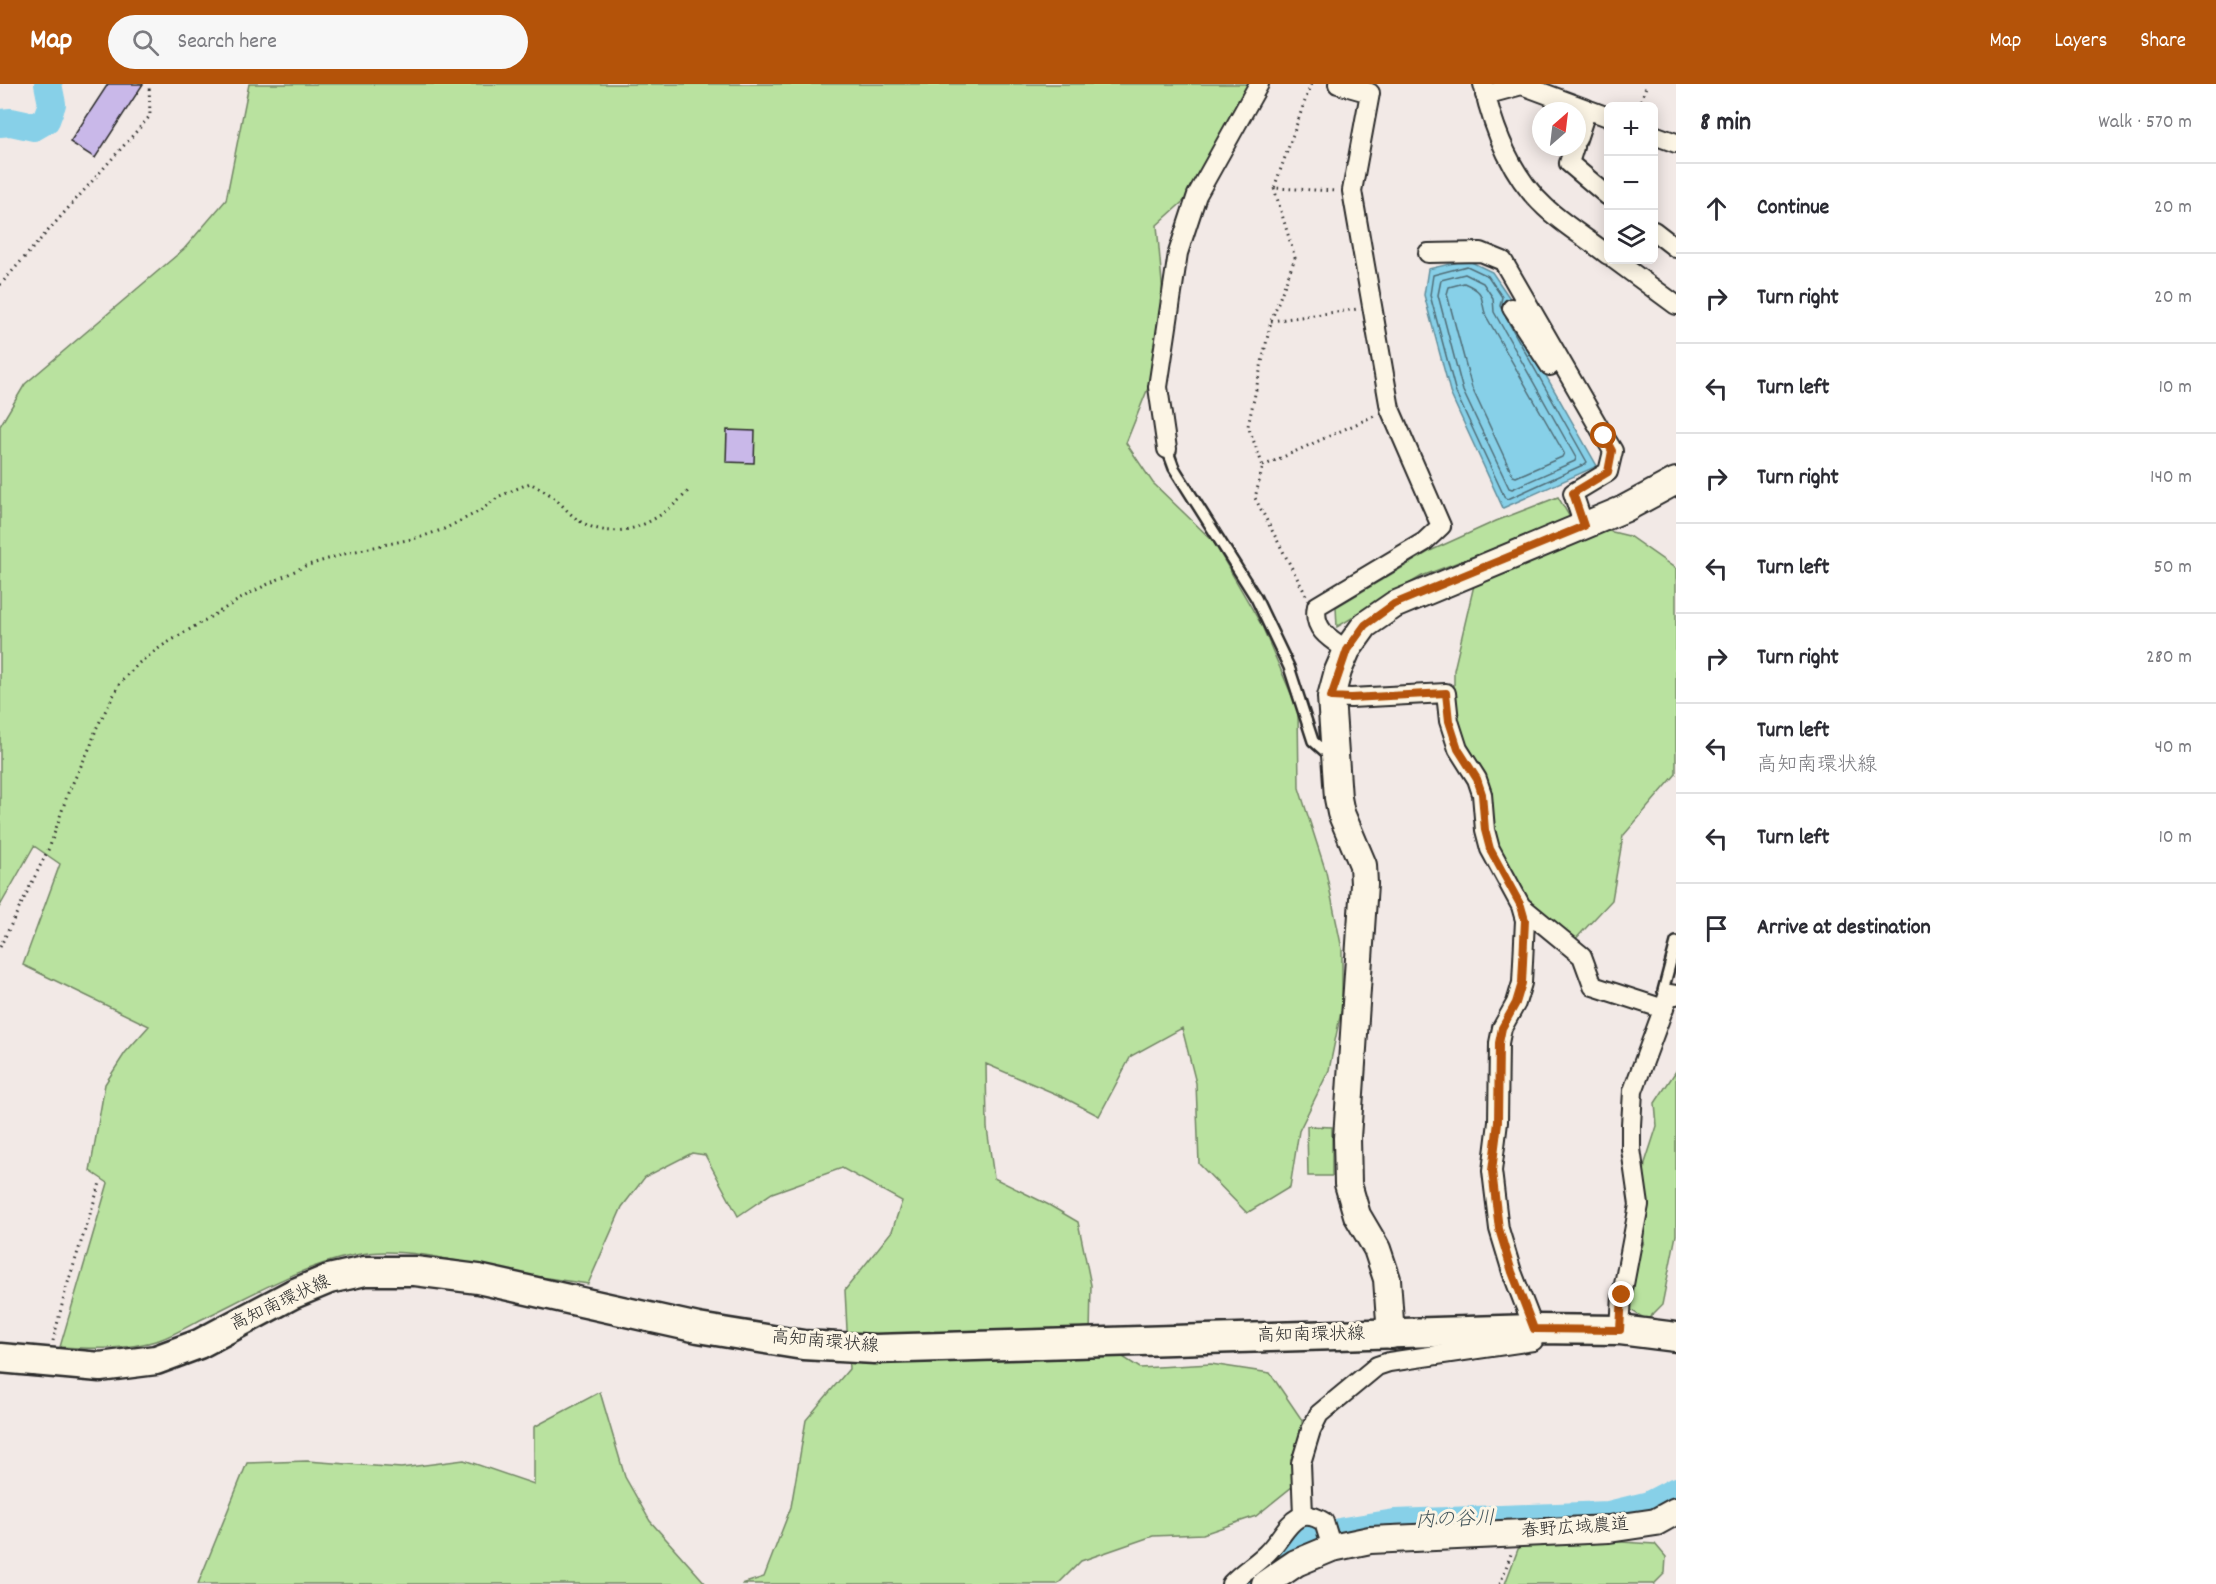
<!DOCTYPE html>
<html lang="en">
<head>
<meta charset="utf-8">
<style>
  body { margin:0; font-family:Dekko,"Klee One",sans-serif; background:#f7f7f7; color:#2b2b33 }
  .controls { position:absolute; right:18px; top:18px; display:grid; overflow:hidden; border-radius:9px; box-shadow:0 3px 15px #0003 }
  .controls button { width:54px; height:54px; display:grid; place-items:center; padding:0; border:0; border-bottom:2px solid #e1e1e2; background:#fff; color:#2b2b33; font:30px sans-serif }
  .compass { position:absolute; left:1532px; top:18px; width:54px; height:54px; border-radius:50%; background:#fff; box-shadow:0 3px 15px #0003; rotate:28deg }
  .stop { position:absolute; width:18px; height:18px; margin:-14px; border:4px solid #b45309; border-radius:50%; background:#fff }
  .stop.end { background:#b45309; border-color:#fff; box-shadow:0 2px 6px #0008 }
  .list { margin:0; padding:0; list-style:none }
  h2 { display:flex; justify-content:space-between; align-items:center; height:78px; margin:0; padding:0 24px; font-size:26px }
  h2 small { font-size:20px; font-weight:400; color:#7c7c81 }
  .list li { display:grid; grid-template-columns:39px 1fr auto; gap:18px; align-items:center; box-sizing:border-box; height:90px; padding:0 24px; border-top:2px solid #e1e1e2 }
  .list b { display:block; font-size:22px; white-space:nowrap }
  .list p { margin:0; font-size:20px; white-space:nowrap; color:#7c7c81 }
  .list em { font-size:20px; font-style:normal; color:#7c7c81 }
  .icon { flex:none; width:33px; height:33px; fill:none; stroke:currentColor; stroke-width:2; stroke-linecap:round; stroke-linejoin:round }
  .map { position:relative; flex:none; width:1676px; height:1500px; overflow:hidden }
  header { display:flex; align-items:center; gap:36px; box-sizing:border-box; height:84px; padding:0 30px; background:#b45309; color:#fff }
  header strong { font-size:28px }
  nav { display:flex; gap:33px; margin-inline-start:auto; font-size:21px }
  .search { width:420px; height:54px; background:#f7f7f7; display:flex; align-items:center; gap:15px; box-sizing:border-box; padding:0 21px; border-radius:33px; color:#7c7c81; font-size:22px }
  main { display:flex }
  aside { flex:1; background:#fff }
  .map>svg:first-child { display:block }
  .green { fill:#b9e29f; stroke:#728665; stroke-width:1.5 }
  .water { fill:#87d0e8; stroke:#628e9c; stroke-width:1.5 }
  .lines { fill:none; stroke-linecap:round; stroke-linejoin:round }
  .shore { stroke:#506d77; stroke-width:1.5 }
  .river { stroke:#87d0e8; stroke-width:28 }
  .building { fill:#c9b8e9; stroke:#2b2b2b; stroke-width:1.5 }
  .lane-casing { stroke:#2b2b2b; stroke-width:14 }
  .street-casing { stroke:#2b2b2b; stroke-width:22 }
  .secondary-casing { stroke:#2b2b2b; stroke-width:30 }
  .primary-casing { stroke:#2b2b2b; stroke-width:33 }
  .path { stroke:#2b2b2b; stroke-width:3; stroke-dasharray:1.5 4.5; stroke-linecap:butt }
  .lane { stroke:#fcf5e5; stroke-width:9 }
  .street { stroke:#fcf5e5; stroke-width:18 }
  .secondary { stroke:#fcf5e5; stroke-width:26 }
  .primary { stroke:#fcf5e5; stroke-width:28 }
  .route { stroke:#b45309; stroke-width:8 }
  .labels { text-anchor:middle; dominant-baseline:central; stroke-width:6; stroke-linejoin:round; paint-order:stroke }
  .street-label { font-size:18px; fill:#2b2b2b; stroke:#fcf5e5 }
  .water-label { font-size:20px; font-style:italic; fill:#42545a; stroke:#fcf5e5 }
</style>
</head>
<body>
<header>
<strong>Map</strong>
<div class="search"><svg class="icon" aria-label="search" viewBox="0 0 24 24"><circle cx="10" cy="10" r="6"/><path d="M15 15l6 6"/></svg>Search here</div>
<nav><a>Map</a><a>Layers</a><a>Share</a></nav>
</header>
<main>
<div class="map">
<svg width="1676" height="1500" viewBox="0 0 1676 1500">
  <rect width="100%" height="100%" fill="#f2e9e6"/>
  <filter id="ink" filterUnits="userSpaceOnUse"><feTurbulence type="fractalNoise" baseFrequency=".0167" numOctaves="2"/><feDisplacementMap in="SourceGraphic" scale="12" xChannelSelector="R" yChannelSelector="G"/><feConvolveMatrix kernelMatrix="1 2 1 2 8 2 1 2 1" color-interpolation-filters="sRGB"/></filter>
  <g filter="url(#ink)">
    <path class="green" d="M249,0H1251L1188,113L1157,141L1163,211L1152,294L1126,359L1153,399L1213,457L1262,542L1298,626L1299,704L1326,788L1342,865V923L1329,986L1299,1047L1290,1103L1247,1129L1199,1080L1196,999L1182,944L1131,972L1099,1032L1063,1013L986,980L987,1044L994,1094L1049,1121L1078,1138L1091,1201L1090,1252L1140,1284L1211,1280L1270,1289L1302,1336L1303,1371L1298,1398L1256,1432L1203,1450L1153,1452L1081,1477L1058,1500H742L764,1493L791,1423L806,1336L849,1285L845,1206L892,1147L902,1117L842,1084L772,1109L738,1132L705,1071L692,1069L645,1093L622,1123L588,1200C555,1195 522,1191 490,1184C446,1175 399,1162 355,1171C300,1182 250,1212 200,1236C187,1243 173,1251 159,1256C127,1266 94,1265 60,1263L108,1099L90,1087L105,1000L125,969L149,942L23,881L60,780L34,762L0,822V342L25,300L184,165L226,116Z
      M1558,413L1571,435L1422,492L1337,543L1336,523L1430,467L1496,437Z
      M1596,444L1629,452L1676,485V690L1623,752L1612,816L1570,861L1535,833L1502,781L1486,701L1454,635V586L1474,501L1495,488Z
      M1676,987V1151L1662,1221L1647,1236L1629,1225L1628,1194L1644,1158L1641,1120L1645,1079L1657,1042L1655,1019Z
      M1307,1042L1332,1043V1092H1308Z
      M600,1308L625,1393L650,1437L706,1500H198L247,1379L307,1377L401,1384L464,1376L534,1400V1343Z
      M1587,1456L1655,1460L1666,1473L1665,1489L1654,1500H1505L1520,1460Z"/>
    <path class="water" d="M1467,176L1492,188L1511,216L1506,221L1597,382L1503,424L1451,311L1424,211L1428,185Z"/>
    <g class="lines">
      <path class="shore" d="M1465,190L1483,199L1493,214L1494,228L1576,374L1575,377L1512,405L1509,404L1463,307L1438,211L1441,196Z
        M1464,199C1487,209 1479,213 1486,232L1564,369L1562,373L1516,393L1513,392L1472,304L1447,210L1449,203Z
        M1503,228L1500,222L1502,213L1488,192L1467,182L1433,191L1430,211L1456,309L1505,414L1508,415L1585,380L1587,378L1506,234"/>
      <path class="river" d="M0,39L11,38L34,43L46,36L52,20L48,0
        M1245,1500L1252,1493L1296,1460L1344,1447L1395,1439L1608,1431L1649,1421L1676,1407"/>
    </g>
    <path class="building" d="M108,0H143L95,74L70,58Z
      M727,346L755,347L754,379L726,378Z"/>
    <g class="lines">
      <g class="lane-casing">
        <path id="lane" d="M1167,365L1174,384L1256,514L1289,583L1313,657L1330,672
          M1669,910L1663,907L1676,858"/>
      </g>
      <g class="street-casing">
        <path id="street" d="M1338,0L1370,9L1352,107L1390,325L1441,442L1424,458L1317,522C1312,545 1330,555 1347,566
          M1483,0C1493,44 1511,92 1545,123C1564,141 1588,155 1608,171
          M1485,11L1522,1L1608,33
          M1654,51L1676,59
          M1577,55L1587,25
          M1574,63L1569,79L1608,112
          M1654,147L1676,164
          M1428,169L1481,168L1503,177L1604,352L1613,367L1608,388L1573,409L1584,442
          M1615,176L1676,221
          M1512,224L1550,282
          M1167,365L1158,303L1178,169L1197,111L1259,0
          M1521,822L1582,872L1593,902L1664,925
          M1620,1246L1622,1211L1639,1121L1631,1065V1041L1633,1007L1669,910L1676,911
          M1303,1431L1301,1379L1311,1346L1319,1330L1377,1282L1389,1278L1533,1257L1534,1245L1512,1188L1499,1145L1492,1087L1498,1038L1499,959L1502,944L1516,919L1522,899L1525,836L1521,822L1490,765L1485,746L1482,710L1477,695L1458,665L1449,637L1446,609L1351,614L1331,613
          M1231,1500C1242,1488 1256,1480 1267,1469C1286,1451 1293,1418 1324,1438L1332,1464"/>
      </g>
      <g class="secondary-casing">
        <path id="secondary" d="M1391,1251L1387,1195L1377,1165L1357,1131L1348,1100L1347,1054L1364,800L1363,781L1341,729L1338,714L1331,613L1338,587L1347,566L1365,541L1394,521L1624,425L1676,397
          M1265,1500L1296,1479L1332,1464L1370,1456L1609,1445L1656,1438L1676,1427"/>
      </g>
      <g class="primary-casing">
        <path id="primary" d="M0,1274L100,1283L156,1276L199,1260L293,1210L329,1195L365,1187H415L478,1195L698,1244L803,1261L875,1265L1534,1245L1620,1246L1676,1253"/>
      </g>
      <path class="path" d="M1311,0L1274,104L1336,107
        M1639,22L1647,0
        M1274,104L1295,174L1271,237L1248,342L1263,382L1255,414L1306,511
        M0,201L150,32L149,0
        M1271,237L1358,225
        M1263,382L1376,331
        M0,863L50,762L68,709L91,661L96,645L120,599L139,579L162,562L252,508L305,482L351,468L421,453L444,445L478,428L500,412L530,399C538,404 548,408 554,414C563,421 568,429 578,436C618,462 661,437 689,406
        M53,1257L66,1205L100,1099
        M1500,1500L1511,1470"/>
      <use href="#lane" class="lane"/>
      <use href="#street" class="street"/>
      <use href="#secondary" class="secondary"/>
      <use href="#primary" class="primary"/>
    </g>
  </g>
  <g class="lines" filter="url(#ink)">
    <path class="route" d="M1604,352L1612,367L1608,388L1573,409L1584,442L1394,520L1365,541L1347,566L1331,613L1351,614L1446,609L1449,637L1458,665L1477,695L1482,710L1485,746L1490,765L1521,822L1525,836L1522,899L1516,919L1502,944L1499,959L1498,1038L1492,1087L1499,1145L1512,1188L1534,1245L1620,1246L1622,1211"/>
  </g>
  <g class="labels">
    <g class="street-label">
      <text transform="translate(281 1220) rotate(-25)">高知南環状線</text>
      <text transform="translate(1311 1252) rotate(-1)">高知南環状線</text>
      <text transform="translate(825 1259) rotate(5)">高知南環状線</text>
      <text transform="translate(1575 1445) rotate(-4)">春野広域農道</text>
    </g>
    <g class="water-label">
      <text transform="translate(1455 1437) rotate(-2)">内の谷川</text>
    </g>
  </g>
</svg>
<div class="controls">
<button>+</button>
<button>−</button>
<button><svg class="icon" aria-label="layers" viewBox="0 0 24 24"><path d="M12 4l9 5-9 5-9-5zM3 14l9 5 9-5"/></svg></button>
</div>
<svg class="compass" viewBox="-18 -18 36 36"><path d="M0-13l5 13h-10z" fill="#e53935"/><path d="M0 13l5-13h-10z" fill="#7c7c81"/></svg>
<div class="stop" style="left:1604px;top:352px"></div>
<div class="stop end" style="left:1622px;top:1211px"></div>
</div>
<aside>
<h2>8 min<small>Walk · 570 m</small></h2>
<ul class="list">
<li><svg class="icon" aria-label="ahead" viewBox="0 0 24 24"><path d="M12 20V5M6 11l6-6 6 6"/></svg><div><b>Continue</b></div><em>20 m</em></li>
<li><svg class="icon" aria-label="right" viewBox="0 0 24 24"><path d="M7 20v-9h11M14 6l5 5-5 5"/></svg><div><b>Turn right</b></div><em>20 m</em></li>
<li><svg class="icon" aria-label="left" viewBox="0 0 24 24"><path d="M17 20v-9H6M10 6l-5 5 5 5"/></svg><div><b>Turn left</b></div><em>10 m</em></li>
<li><svg class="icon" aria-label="right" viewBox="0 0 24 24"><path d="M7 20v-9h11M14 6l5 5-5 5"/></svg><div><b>Turn right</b></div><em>140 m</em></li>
<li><svg class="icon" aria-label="left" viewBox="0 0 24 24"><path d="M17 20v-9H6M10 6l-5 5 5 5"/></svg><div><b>Turn left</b></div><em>50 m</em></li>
<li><svg class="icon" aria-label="right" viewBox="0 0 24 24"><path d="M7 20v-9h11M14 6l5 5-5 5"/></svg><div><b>Turn right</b></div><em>280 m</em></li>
<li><svg class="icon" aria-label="left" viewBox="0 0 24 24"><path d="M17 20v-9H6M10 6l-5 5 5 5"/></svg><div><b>Turn left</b><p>高知南環状線</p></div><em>40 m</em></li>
<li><svg class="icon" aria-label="left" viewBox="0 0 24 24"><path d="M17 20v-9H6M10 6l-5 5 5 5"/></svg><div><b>Turn left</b></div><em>10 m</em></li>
<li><svg class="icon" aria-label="arrive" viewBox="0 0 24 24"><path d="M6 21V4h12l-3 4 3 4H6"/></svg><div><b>Arrive at destination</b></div></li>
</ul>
</aside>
</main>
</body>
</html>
